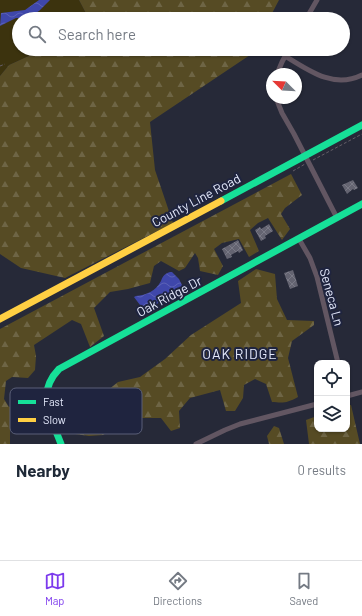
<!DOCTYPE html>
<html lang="en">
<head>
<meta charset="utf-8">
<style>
  body { margin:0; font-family:Barlow,sans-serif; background:#f2f2f3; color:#1f2937 }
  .controls { position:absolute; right:12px; bottom:12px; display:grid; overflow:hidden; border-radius:8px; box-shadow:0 1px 3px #0004 }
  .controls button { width:36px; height:36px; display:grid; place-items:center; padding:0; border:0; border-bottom:1px solid #e0e1e3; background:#fff; color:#1f2937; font:20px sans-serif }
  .compass { position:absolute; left:266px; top:68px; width:36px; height:36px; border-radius:50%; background:#fff; box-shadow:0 1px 3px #0004; rotate:294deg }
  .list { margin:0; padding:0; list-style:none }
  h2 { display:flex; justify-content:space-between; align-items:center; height:52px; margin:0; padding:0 16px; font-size:17px }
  h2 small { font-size:13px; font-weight:400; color:#747a83 }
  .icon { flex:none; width:22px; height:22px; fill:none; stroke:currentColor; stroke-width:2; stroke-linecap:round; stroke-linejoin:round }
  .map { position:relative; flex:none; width:362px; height:444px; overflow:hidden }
  .search { position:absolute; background:#fff; box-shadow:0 1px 3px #0004; left:12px; right:12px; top:12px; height:44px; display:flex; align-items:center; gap:10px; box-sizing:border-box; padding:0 14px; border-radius:22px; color:#747a83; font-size:15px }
  .sheet { height:116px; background:#fff }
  nav { display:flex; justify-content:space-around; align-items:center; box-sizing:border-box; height:56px; border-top:1px solid #e0e1e3; background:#fff; font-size:11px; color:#747a83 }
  nav a { display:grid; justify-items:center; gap:2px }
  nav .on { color:#7c3aed }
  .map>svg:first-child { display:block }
  .green { fill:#3c330e }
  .forest { fill:url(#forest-firs) }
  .water { fill:url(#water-waves) }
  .building { fill:url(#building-cross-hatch) }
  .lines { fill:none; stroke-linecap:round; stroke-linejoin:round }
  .path { stroke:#645e68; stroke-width:1; stroke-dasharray:3 2; stroke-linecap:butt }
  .street { stroke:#625662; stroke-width:5 }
  .fast { stroke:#16e098; stroke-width:7 }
  .slow { stroke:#ffcf43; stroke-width:7 }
  .labels { text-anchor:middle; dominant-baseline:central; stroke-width:4; stroke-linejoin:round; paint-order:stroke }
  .street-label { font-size:13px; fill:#e5eafc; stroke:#1f243f }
  .neighbourhood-label { font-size:14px; letter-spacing:1px; fill:#e5eafc; stroke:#1f243f }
  .key { fill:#1f243f; stroke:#5a5f78; stroke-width:1 }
  .key-label { font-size:11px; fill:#e5eafc }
</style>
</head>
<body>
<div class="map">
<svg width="362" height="444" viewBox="0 0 362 444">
  <defs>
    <pattern id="forest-firs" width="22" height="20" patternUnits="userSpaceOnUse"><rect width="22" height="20" fill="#564b24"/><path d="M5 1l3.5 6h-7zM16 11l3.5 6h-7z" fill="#6e6545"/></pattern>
    <pattern id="water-waves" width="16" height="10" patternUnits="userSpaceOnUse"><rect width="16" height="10" fill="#3f47ab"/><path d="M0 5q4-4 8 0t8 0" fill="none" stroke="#5b62b7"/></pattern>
    <pattern id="building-cross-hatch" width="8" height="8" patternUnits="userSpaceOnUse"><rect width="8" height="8" fill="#646471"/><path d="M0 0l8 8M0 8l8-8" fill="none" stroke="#7a7a86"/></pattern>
  </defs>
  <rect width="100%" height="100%" fill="#262938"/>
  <path class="green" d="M0,0H79L89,19H19V49H44L9,65L0,76Z"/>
  <path class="forest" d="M79,0H279L269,19H89Z
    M44,49H253L250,55L150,122L155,170L173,223L65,278L21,268L0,254V76L9,65Z
    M291,174L302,195L285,208L281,214L290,229L282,240L268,218L258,223L250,230L259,251L249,257L239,239L222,243L214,249L223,266L218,275L200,271L198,258L195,253L185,268L179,271L161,261L154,266L150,283L128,289L110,292L94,308L104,336L90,347L81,324L72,320L34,345L36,356L35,370L28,378L12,377L6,381L4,399L9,407L32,401L40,405L34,415L22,419L10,424V444H0V329Z
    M256,269L275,274L277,299L287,320L314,321V325L292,341L288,358L298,397C287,403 284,403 272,402L266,384L255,379L244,385L243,398L235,411H226L220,390L190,398L179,411L180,428L171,431L161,418H141L133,422L119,425L103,435L89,436L68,433L65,423L68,409L88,399L103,394L118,382L140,377L165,359L191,335L241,303L238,281Z
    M351,405L360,444H309L306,420L317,416V429H347V406Z
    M274,426L279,428L284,444H269L267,436Z"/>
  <path class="water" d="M39,0H50L39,11L27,18H16L0,26L1,13L25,10Z
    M170,272H172L179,279L182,285L180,289C172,296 152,308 143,309L134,297L136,296C146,295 156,291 161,281C163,276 164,274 170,272Z"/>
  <path class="building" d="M353,180L358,188L354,190L353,189L347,194L342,185Z
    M269,224L273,231L265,236L266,238L261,241L255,230L260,227L261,229Z
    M238,240L243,250L239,253L238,251L231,255L232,257L227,259L222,249Z
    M293,270L298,286L290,289L284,273Z"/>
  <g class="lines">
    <path class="path" d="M0,66L5,64
      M313,160L362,134
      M293,171L305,164"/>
    <path class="street" d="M306,19L317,0
      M285,56C309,71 334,89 362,75
      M277,74L282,62L289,49
      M276,98L282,113L294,134L337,218
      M299,239L310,258L317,277L338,363
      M347,396L362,392
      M196,444L225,430L240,424L317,404"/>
    <path class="fast" d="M221,201L362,125
      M61,444C51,417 35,394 59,369L362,204"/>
    <path class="slow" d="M0,319L221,201"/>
  </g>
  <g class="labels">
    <g class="street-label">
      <text transform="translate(196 200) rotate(-28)">County Line Road</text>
      <text transform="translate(169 296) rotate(-28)">Oak Ridge Dr</text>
      <text transform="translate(332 297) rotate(75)">Seneca Ln</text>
    </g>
    <g class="neighbourhood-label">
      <text x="240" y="353">OAK RIDGE</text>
    </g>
  </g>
  <rect x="10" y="388" width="132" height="46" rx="6" class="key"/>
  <rect x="18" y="400" width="18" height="4" fill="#16e098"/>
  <rect x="18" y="418" width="18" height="4" fill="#ffcf43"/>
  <g class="key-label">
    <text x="43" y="406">Fast</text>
    <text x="43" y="424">Slow</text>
  </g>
</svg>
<div class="controls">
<button><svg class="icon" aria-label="locate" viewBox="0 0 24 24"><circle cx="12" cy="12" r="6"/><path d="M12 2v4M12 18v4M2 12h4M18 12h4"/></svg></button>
<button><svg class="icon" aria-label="layers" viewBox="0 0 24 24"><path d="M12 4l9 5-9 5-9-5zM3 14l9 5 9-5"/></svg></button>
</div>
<svg class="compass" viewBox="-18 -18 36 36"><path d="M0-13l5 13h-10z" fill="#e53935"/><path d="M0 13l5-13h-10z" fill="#747a83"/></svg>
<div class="search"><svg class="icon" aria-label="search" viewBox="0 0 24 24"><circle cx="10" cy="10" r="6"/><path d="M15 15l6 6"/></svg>Search here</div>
</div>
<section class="sheet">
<h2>Nearby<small>0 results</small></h2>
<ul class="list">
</ul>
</section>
<nav>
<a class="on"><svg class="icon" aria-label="map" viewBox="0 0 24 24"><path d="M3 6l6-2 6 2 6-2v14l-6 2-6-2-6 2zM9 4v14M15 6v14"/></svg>Map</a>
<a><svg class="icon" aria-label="directions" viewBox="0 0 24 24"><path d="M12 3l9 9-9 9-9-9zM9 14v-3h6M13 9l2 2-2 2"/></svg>Directions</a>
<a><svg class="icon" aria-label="saved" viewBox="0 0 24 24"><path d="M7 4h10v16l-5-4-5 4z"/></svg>Saved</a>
</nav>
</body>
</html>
